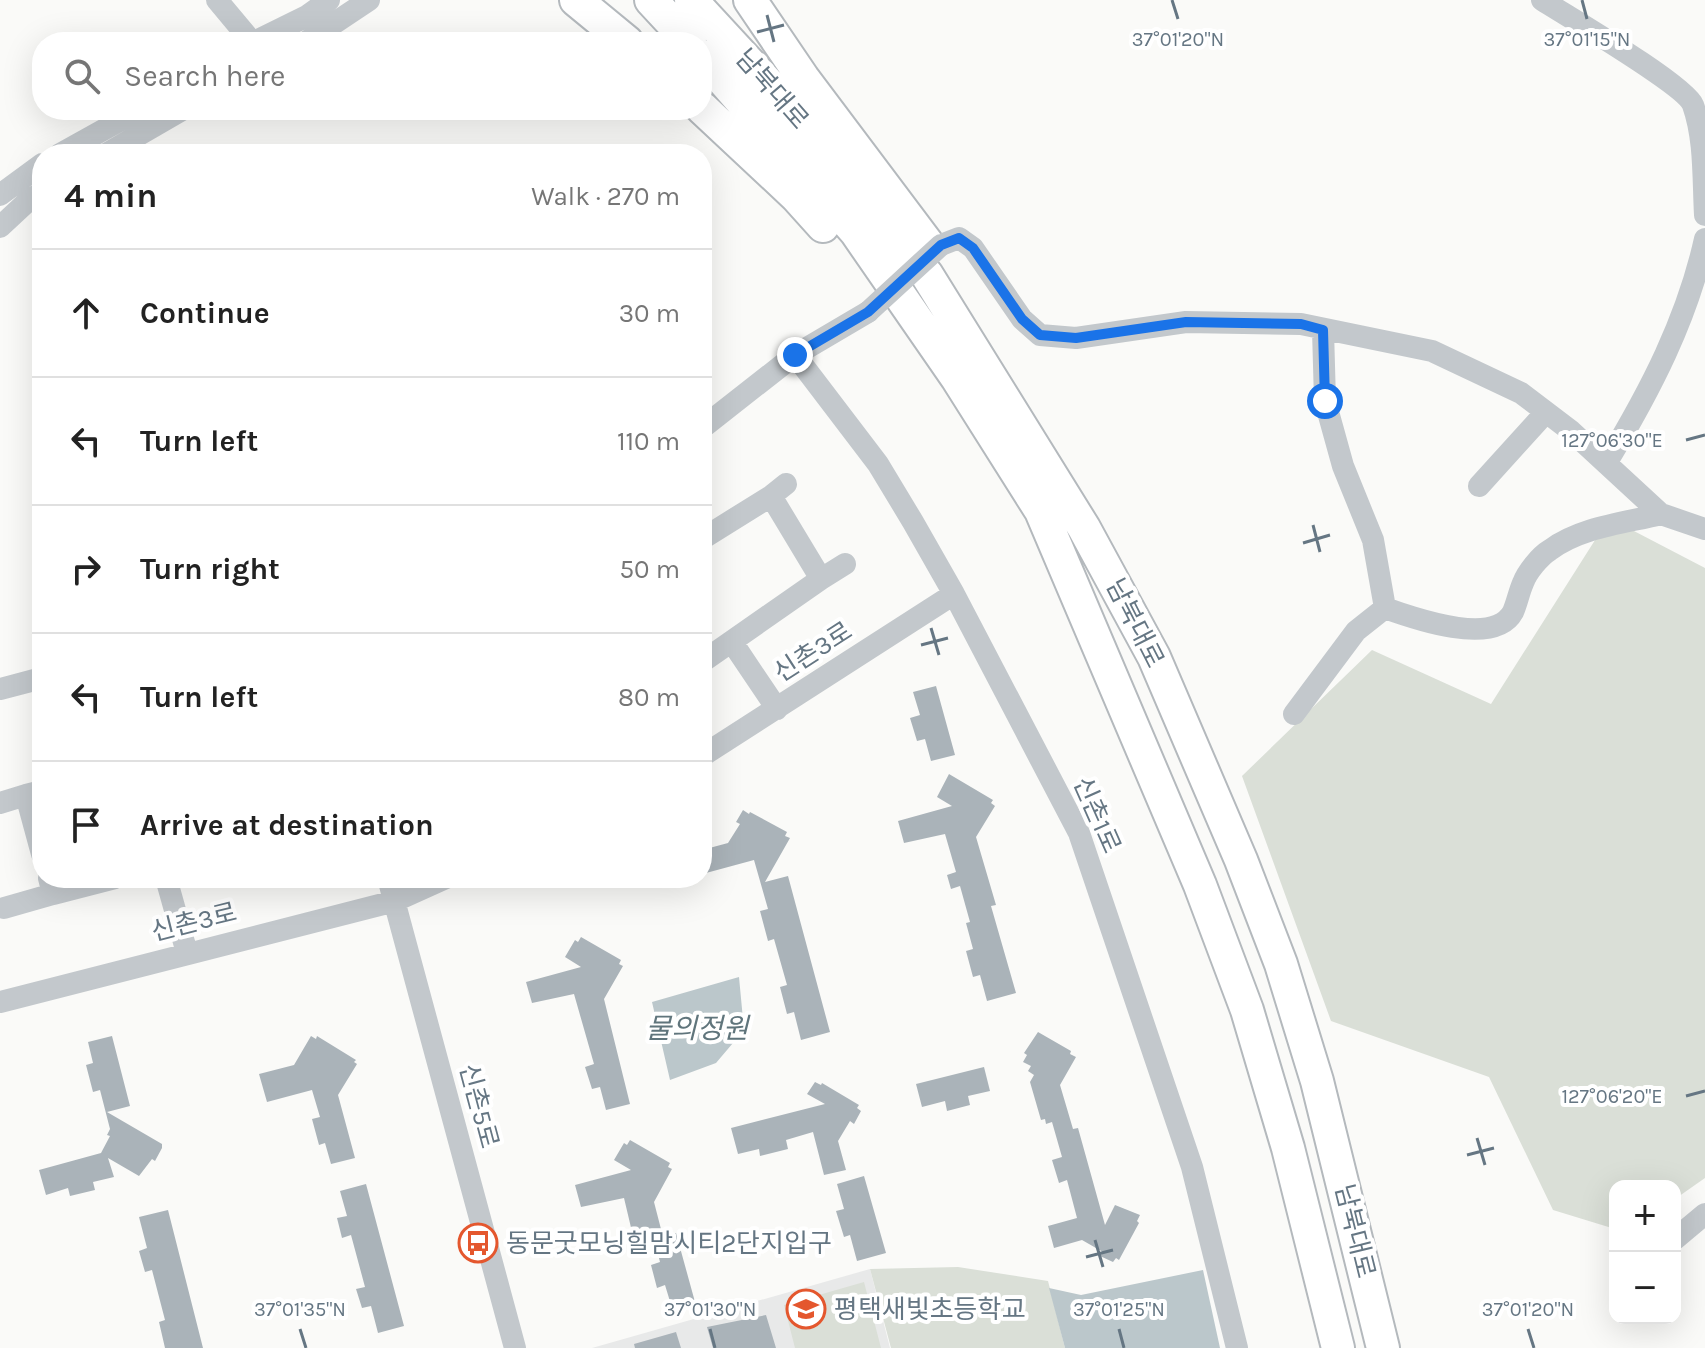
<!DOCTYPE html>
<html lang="en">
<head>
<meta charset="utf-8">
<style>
  body { margin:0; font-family:Karla,"Noto Sans KR",sans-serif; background:#f2f2f2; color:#222 }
  .controls { position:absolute; right:24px; bottom:24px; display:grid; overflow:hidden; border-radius:16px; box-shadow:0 8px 32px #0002 }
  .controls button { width:72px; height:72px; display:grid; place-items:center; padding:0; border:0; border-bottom:2px solid #e0e0e0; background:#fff; color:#222; font:40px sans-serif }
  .stop { position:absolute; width:24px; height:24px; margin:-18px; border:6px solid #1a73e8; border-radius:50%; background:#fff }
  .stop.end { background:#1a73e8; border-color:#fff; box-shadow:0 2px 8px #0008 }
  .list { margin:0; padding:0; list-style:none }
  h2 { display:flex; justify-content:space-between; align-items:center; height:104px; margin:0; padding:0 32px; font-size:34px }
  h2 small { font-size:26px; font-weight:400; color:#767676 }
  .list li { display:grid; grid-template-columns:52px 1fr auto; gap:24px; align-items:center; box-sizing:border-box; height:128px; padding:0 32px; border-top:2px solid #e0e0e0 }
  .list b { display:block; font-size:30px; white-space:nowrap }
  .list em { font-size:26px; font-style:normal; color:#767676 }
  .icon { flex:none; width:44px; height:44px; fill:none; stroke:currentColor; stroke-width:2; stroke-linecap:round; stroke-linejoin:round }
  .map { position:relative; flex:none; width:1705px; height:1348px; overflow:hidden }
  .search { position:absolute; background:#fff; box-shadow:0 8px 32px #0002; left:32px; top:32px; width:680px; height:88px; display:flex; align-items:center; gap:20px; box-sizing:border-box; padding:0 28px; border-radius:32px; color:#767676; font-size:30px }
  .panel { position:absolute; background:#fff; box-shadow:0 8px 32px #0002; left:32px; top:144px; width:680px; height:744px; border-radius:32px }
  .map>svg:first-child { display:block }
  .built { fill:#e8e9e9 }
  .green { fill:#dadfd7 }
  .water { fill:#bbc7cb }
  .building { fill:#aab3b9 }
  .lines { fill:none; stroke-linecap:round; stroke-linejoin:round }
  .highway-casing { stroke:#b4b9bd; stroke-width:36 }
  .minor { stroke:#c3c8cc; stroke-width:22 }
  .highway { stroke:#fff; stroke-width:32 }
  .minor-bridge { stroke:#c3c8cc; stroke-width:22 }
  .route { stroke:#1a73e8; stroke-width:10 }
  .ticks { fill:none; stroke:#657683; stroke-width:3 }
  .labels { text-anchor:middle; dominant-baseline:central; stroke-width:8; stroke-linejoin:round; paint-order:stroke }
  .street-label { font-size:26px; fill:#657683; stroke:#fff }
  .poi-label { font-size:26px; fill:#657683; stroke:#fff; text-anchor:start }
  .water-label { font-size:28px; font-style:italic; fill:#60757c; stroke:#fff }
  .ticks-label { font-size:20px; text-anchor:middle; fill:#657683; stroke:#fff; stroke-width:8; stroke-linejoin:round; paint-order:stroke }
</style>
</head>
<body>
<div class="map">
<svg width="1705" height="1348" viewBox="0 0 1705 1348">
  <rect width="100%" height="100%" fill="#fafaf8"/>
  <path class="built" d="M870,1269L890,1348H592Z"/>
  <path class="green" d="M1609,518L1705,568V1178L1675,1199V1186H1615V1229L1553,1210L1489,1077L1331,1021L1242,776L1372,650L1491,704Z
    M958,1267L1048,1281L1065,1348H891L870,1269Z
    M864,1282L881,1348H795L784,1305Z"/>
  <path class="water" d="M739,977L744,1030L716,1063L670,1080L652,1002Z
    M1203,1270L1220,1348H1065L1049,1288L1081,1295Z"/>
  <path class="building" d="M936,686L955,755L931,761L925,739L917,741L910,718L920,715L913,692Z
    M949,774L993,800L991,803L995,806L976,837L996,905L991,906L1016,993L987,1001L980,975L973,977L966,951L973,949L966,923L970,922L960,886L951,889L947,875L956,872L945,834L904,843L898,821L952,806L937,797Z
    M743,810L749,814L750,812L787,832L785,836L790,838L765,882L788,876L830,1032L801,1040L794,1012L787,1014L780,987L787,985L774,939L768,941L760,911L768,909L754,860L706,873L702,850L728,843L740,824L736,822Z
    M581,937L621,960L619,964L623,966L604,999L630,1104L606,1110L600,1087L592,1089L585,1067L594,1064L574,994L532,1003L526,982L581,967L565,957L575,940L578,942Z
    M1038,1032L1071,1051L1070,1054L1076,1057L1060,1085L1073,1129L1078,1128L1105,1225L1115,1205L1140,1215L1137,1221L1139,1223L1119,1260L1116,1258L1113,1262L1100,1256L1103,1252L1082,1240L1054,1248L1048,1226L1077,1218L1067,1180L1059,1183L1052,1160L1062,1157L1052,1122L1046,1124L1045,1119L1041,1120L1030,1082L1034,1075L1028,1071L1031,1066L1023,1062L1027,1055L1024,1053Z
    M112,1036L130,1106L107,1112L162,1144V1148L155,1161L152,1159L139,1176L108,1158L114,1177L93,1182L95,1190L70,1196L68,1188L46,1195L39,1170L101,1153L110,1136L107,1135L110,1129L100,1090L93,1092L86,1065L93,1063L88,1042Z
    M311,1036L316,1039L317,1036L356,1060L354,1062L357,1064L338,1095L355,1158L331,1164L325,1143L319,1145L312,1119L320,1117L312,1090L267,1102L259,1074L294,1065Z
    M984,1067L990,1091L968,1096L970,1105L947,1111L945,1101L922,1107L916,1084Z
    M815,1082L821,1085L822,1083L859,1105L857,1108L861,1111L854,1124L850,1121L838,1141L846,1170L824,1175L813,1132L786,1140L788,1149L760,1156L759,1149L738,1154L731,1128L825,1104L807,1094Z
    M630,1140L670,1163L668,1167L672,1169L654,1202L662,1233L638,1239L637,1235L633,1236L624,1198L581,1207L575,1185L631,1170L614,1160L624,1143L627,1145Z
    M864,1176L886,1253L857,1261L850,1235L844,1237L836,1211L844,1209L837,1184Z
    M366,1184L404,1326L378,1333L371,1306L362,1308L356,1289L365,1287L351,1235L342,1238L337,1218L347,1216L340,1191Z
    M168,1210L203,1348H165L159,1322L165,1320L152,1270L145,1272L139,1251L147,1248L139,1217Z
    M676,1233L695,1302L672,1308L665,1285L657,1288L651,1265L660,1262L654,1239Z
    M766,1315L776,1348H713L707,1327Z
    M676,1332L681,1348H635L634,1344Z"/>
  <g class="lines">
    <g class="highway-casing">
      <path id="highway" d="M576,0L627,42
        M651,0L690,42
        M691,0L775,91L927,275L1084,528L1154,657L1241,860L1281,964L1317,1081L1383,1348
        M750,0L803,78L927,243
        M702,56L856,232L957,378L1041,511L1200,885L1247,1010L1288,1148L1338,1348
        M702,108L796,196L823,226"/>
    </g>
    <path class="minor" d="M217,0L252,42
      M1542,0C1567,16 1685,85 1693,105C1705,139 1703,179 1705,215
      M254,42L307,16L329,0
      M306,42L369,0
      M60,154L139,110
      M106,154L182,110
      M0,195L42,164
      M0,227L29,200L42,192
      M941,245L959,238L973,248L1022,319L1040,335L1076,338L1186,322L1301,324L1432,351L1521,393L1571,431L1661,514L1705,529
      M1323,330L1325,401L1343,466L1373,540L1385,608
      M795,355L878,464L913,522L954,594L1079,833L1192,1167L1237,1348
      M702,428L795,355L868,312
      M1607,462C1650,391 1687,320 1705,239
      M1479,486L1546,412
      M771,496L786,484
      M702,539L771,496L821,579L702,662
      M821,579L845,564
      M732,642L777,709
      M0,689L42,678
      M1294,714L1356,631L1385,608C1413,618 1494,647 1513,612C1517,603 1519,592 1523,583C1527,572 1540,556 1550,550C1581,527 1625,523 1661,514
      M702,756L954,594
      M42,791L26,795L42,854
      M0,803L26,795
      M49,878L53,894L115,878
      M166,878L187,953
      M388,878L515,1348
      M4,908L53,894
      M0,1002L395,901L446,878
      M1675,1239L1705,1214"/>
    <use href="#highway" class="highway"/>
    <path class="minor-bridge" d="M868,312L941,245"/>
  </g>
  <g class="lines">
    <path class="route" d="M795,355L868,312L941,245L959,238L973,248L1022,319L1040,335L1076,338L1186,322L1301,324L1323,330L1325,401"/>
  </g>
  <path class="ticks" d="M1172,0L1178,19M1582,0L1587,19M767,15L774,42M757,32L784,25M1686,440L1705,435M1313,525L1320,552M1303,543L1330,535M931,628L939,655M921,645L948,638M1686,1096L1705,1091M1477,1138L1485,1165M1467,1155L1494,1148M1095,1240L1103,1267M1086,1257L1113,1250M300,1329L306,1348M710,1329L715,1348M1119,1329L1124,1348M1528,1329L1534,1348"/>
  <defs>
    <g id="bus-ring" transform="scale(2)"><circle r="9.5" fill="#fff" stroke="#e4572e" stroke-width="1.5"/><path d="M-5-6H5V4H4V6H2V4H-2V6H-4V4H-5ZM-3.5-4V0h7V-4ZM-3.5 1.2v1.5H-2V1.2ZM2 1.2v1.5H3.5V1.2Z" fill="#e4572e"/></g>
    <g id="school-ring" transform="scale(2)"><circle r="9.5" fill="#fff" stroke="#e4572e" stroke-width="1.5"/><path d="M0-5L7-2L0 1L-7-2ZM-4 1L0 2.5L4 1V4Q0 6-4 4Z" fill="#e4572e"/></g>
  </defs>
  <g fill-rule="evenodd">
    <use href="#bus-ring" x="478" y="1243"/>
    <use href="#school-ring" x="806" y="1309"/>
  </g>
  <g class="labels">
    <g class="street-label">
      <text transform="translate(772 89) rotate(49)">남북대로</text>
      <text transform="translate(1135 623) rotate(63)">남북대로</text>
      <text transform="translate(813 652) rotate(-33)">신촌3로</text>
      <text transform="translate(1097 815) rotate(66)">신촌1로</text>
      <text transform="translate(194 922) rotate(-14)">신촌3로</text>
      <text transform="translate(479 1106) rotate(75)">신촌5로</text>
      <text transform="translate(1355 1231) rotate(76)">남북대로</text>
    </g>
    <g class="poi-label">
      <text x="506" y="1243">동문굿모닝힐맘시티2단지입구</text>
      <text x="834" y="1309">평택새빛초등학교</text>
    </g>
    <g class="water-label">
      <text x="697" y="1028">물의정원</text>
    </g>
  </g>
  <g class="ticks-label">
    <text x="1178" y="46">37°01'20"N</text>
    <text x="1587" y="46">37°01'15"N</text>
    <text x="1612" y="447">127°06'30"E</text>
    <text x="1612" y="1103">127°06'20"E</text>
    <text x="300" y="1316">37°01'35"N</text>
    <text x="710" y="1316">37°01'30"N</text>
    <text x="1119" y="1316">37°01'25"N</text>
    <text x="1528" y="1316">37°01'20"N</text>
  </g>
</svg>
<div class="controls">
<button>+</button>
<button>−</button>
</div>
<div class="stop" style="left:1325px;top:401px"></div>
<div class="stop end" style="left:795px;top:355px"></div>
<div class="search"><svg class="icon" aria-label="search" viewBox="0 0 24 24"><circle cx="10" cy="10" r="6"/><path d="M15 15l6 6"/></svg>Search here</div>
<section class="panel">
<h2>4 min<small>Walk · 270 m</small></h2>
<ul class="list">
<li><svg class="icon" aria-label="ahead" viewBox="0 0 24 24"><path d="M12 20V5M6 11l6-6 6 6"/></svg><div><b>Continue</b></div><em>30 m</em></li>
<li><svg class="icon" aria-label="left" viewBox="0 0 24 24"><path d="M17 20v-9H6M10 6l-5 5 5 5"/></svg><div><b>Turn left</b></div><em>110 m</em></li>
<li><svg class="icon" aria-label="right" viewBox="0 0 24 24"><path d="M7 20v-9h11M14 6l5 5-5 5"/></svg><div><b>Turn right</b></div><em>50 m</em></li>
<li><svg class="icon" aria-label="left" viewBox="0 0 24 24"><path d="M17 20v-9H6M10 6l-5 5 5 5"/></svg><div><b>Turn left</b></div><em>80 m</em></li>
<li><svg class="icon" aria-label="arrive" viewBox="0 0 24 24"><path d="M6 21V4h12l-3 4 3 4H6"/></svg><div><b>Arrive at destination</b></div></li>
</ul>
</section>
</div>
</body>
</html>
